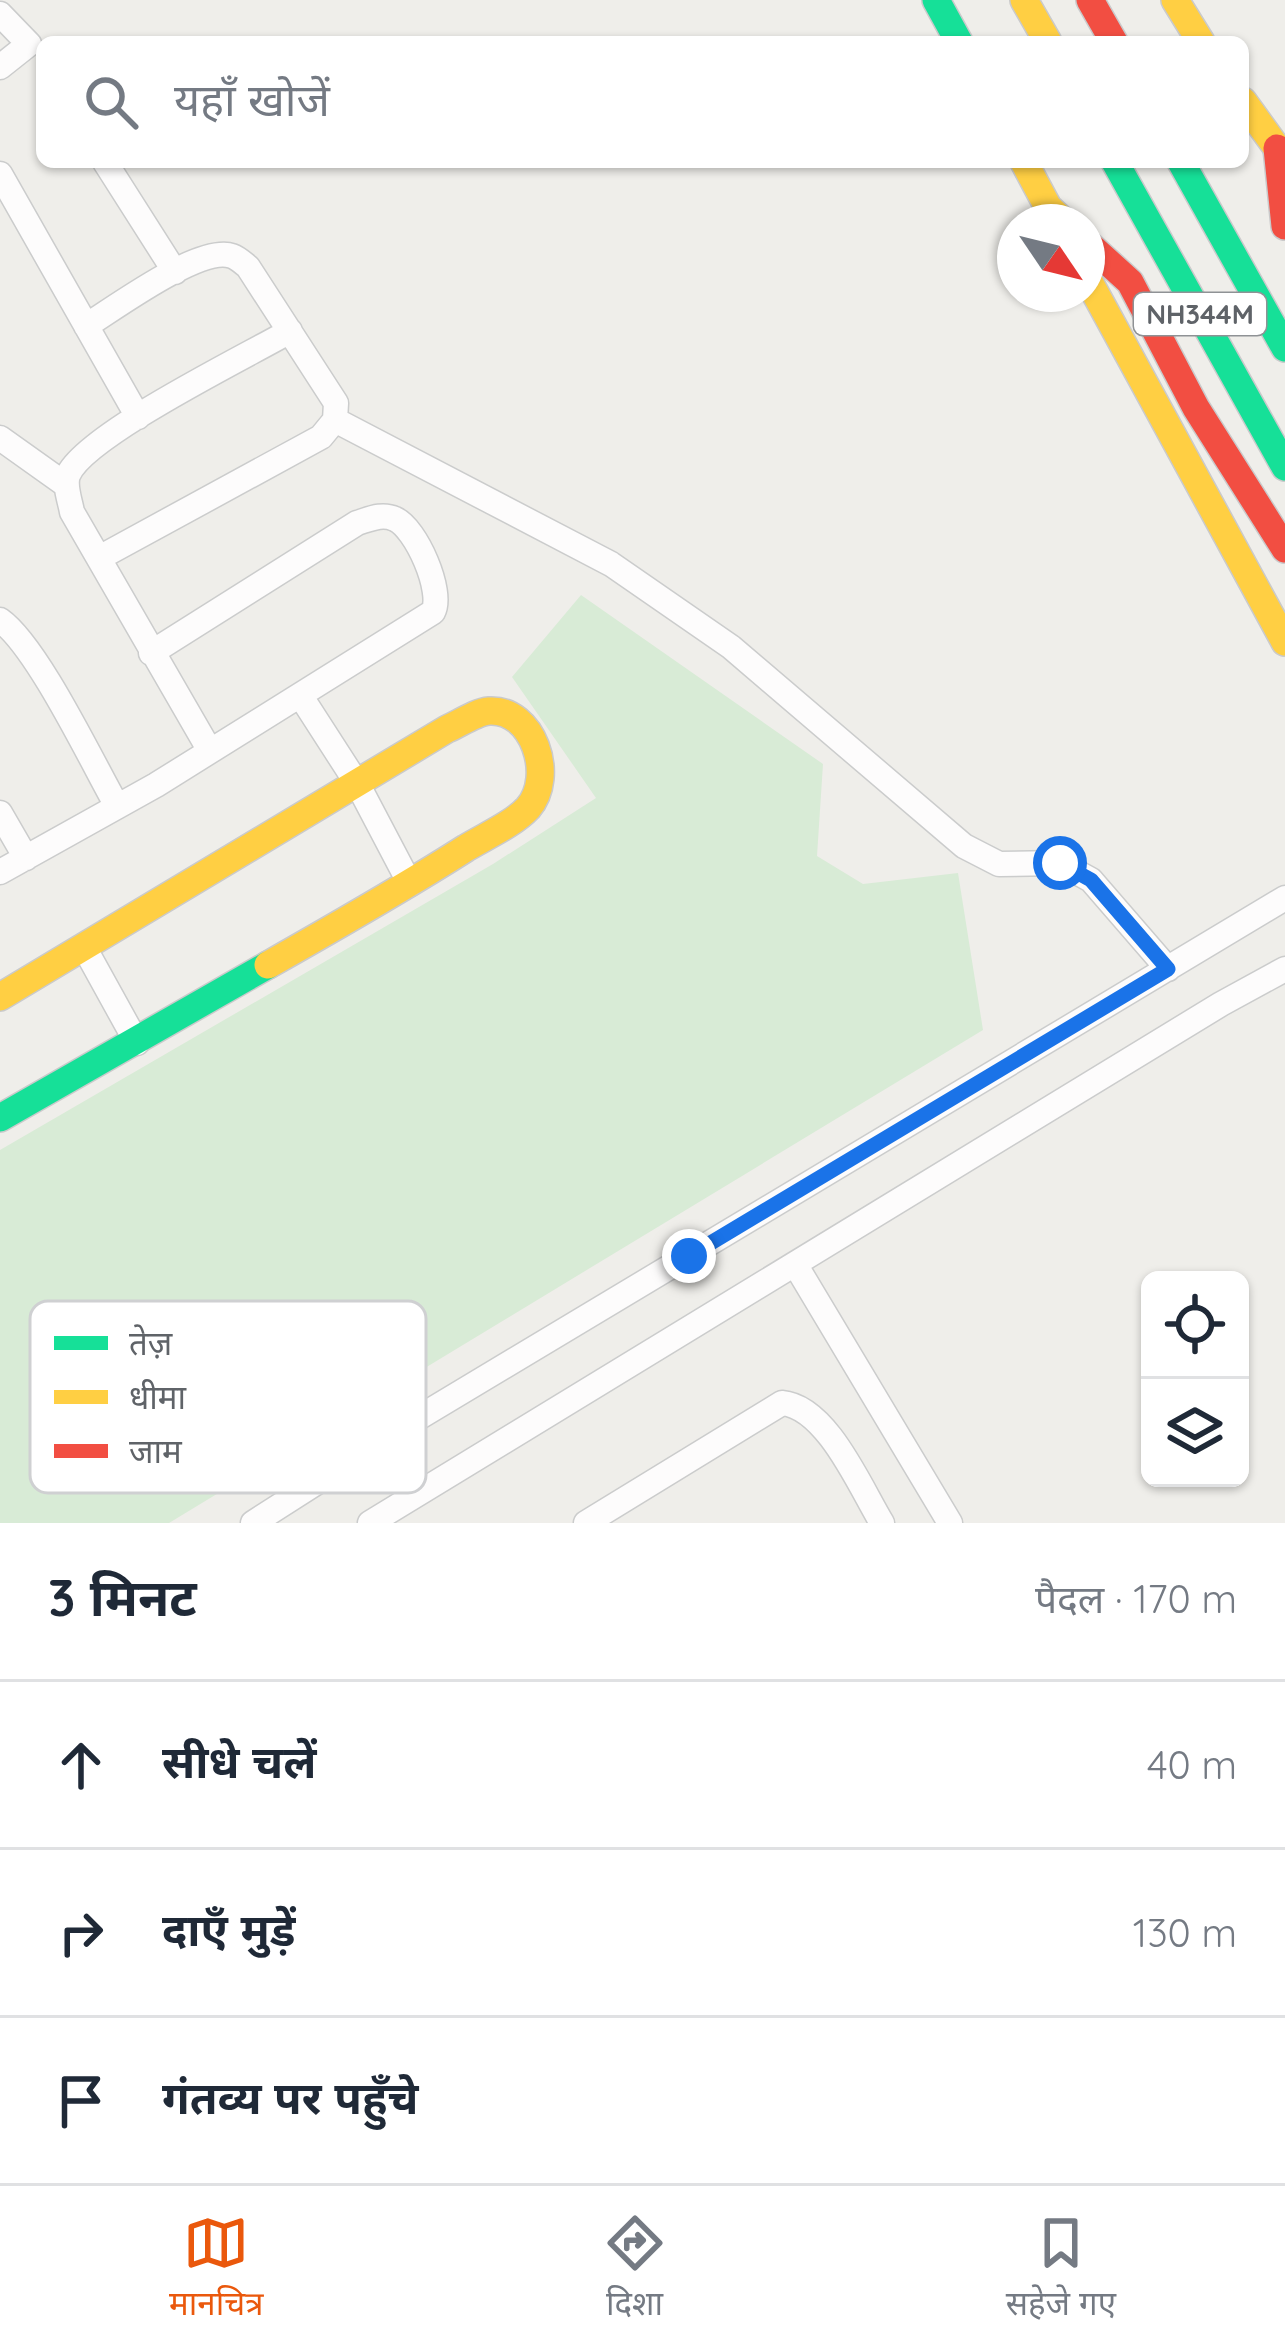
<!DOCTYPE html>
<html lang="hi">
<head>
<meta charset="utf-8">
<style>
  body { margin:0; font-family:Quicksand,"Noto Sans Devanagari",sans-serif; background:#f6f6f7; color:#1f2937 }
  .controls { position:absolute; right:36px; bottom:36px; display:grid; overflow:hidden; border-radius:18px; box-shadow:0 3px 9px #0004 }
  .controls button { width:108px; height:108px; display:grid; place-items:center; padding:0; border:0; border-bottom:3px solid #e0e1e3; background:#fff; color:#1f2937; font:60px sans-serif }
  .compass { position:absolute; left:997px; top:204px; width:108px; height:108px; border-radius:50%; background:#fff; box-shadow:0 3px 9px #0004; rotate:125deg }
  .stop { position:absolute; width:36px; height:36px; margin:-27px; border:9px solid #1a73e8; border-radius:50%; background:#fff }
  .stop.end { background:#1a73e8; border-color:#fff; box-shadow:0 3px 12px #0008 }
  .list { margin:0; padding:0; list-style:none }
  h2 { display:flex; justify-content:space-between; align-items:center; height:156px; margin:0; padding:0 48px; font-size:51px }
  h2 small { font-size:39px; font-weight:400; color:#747a83 }
  .list li { display:grid; grid-template-columns:78px 1fr auto; gap:36px; align-items:center; box-sizing:border-box; height:168px; padding:0 48px; border-top:3px solid #e0e1e3 }
  .list b { display:block; font-size:45px; white-space:nowrap }
  .list em { font-size:39px; font-style:normal; color:#747a83 }
  .icon { flex:none; width:66px; height:66px; fill:none; stroke:currentColor; stroke-width:2; stroke-linecap:round; stroke-linejoin:round }
  .map { position:relative; flex:none; width:1285px; height:1523px; overflow:hidden }
  .search { position:absolute; background:#fff; box-shadow:0 3px 9px #0004; left:36px; right:36px; top:36px; height:132px; display:flex; align-items:center; gap:30px; box-sizing:border-box; padding:0 42px; border-radius:18px; color:#747a83; font-size:45px }
  .sheet { height:660px; background:#fff }
  nav { display:flex; justify-content:space-around; align-items:center; box-sizing:border-box; height:168px; border-top:3px solid #e0e1e3; background:#fff; font-size:33px; color:#747a83 }
  nav a { display:grid; justify-items:center; gap:6px }
  nav .on { color:#ea580c }
  .map>svg:first-child { display:block }
  .green { fill:#d8ebd6 }
  .lines { fill:none; stroke-linecap:round; stroke-linejoin:round }
  .street-casing { stroke:#cbcccc; stroke-width:27 }
  .fast-casing { stroke:#cacacb; stroke-width:30 }
  .slow-casing { stroke:#cacacb; stroke-width:30 }
  .jam-casing { stroke:#cacacb; stroke-width:30 }
  .street { stroke:#fdfcfc; stroke-width:24 }
  .fast { stroke:#16e098; stroke-width:27 }
  .slow { stroke:#ffcf43; stroke-width:27 }
  .jam { stroke:#f24e42; stroke-width:27 }
  .route { stroke:#1a73e8; stroke-width:15 }
  .labels { text-anchor:middle; dominant-baseline:central; stroke-width:9; stroke-linejoin:round; paint-order:stroke }
  .shield { fill:#fff; stroke:#8f9295; stroke-width:3 }
  .shield-label { font-size:27px; font-weight:bold; fill:#5f6368 }
  .key { fill:#fff; stroke:#cfd0d2; stroke-width:3 }
  .key-label { font-size:33px; fill:#5f6368 }
</style>
</head>
<body>
<div class="map">
<svg width="1285" height="1523" viewBox="0 0 1285 1523">
  <rect width="100%" height="100%" fill="#efeeea"/>
  <path class="green" d="M581,595L823,764L817,856L863,884L958,873L983,1030L169,1523H0V1150L493,864L596,798L512,677Z"/>
  <g class="lines">
    <g class="street-casing">
      <path id="street" d="M0,14L29,44L0,67
        M105,162L175,272
        M0,174L138,417
        M86,326C115,308 200,245 232,256C238,258 243,263 248,267L336,403L335,420L321,437L99,558
        M335,420L611,564L731,647L964,846L999,864L1060,863L1091,880L1168,969
        M0,438L66,485
        M0,620C37,646 92,762 117,806
        M300,695L358,785L410,884
        M210,751L72,512C70,500 64,486 68,475C85,435 247,356 290,331
        M0,813L26,858
        M0,872L156,785L433,612C444,592 416,528 395,519C382,513 370,519 357,523L151,653
        M84,947L137,1043
        M795,1264L950,1523
        M253,1523L408,1424L1285,898
        M370,1523L1221,1004L1285,969
        M586,1523L782,1403C827,1407 860,1487 882,1523"/>
    </g>
    <g class="fast-casing">
      <path id="fast" d="M936,0L959,42
        M1115,162L1285,467
        M1181,162L1285,348
        M0,1118L268,965"/>
    </g>
    <g class="slow-casing">
      <path id="slow" d="M1024,0L1048,42
        M1175,0L1201,42
        M1243,101L1285,159
        M1024,162L1056,222
        M1050,209L1064,222
        M1087,278L1285,642
        M0,997L447,729C459,724 476,712 489,711C533,708 556,776 528,808C513,824 486,836 466,848C402,889 335,927 268,965"/>
    </g>
    <g class="jam-casing">
      <path id="jam" d="M1090,0L1114,42
        M1277,148L1285,226
        M1087,243L1130,282L1196,408L1285,549"/>
    </g>
    <use href="#street" class="street"/>
    <use href="#fast" class="fast"/>
    <use href="#slow" class="slow"/>
    <use href="#jam" class="jam"/>
  </g>
  <g class="lines">
    <path class="route" d="M689,1256L1168,969L1091,880L1060,863"/>
  </g>
  <g class="labels">
    <rect class="shield" x="1134" y="293" width="132" height="42" rx="9"/>
    <g class="shield-label">
      <text x="1200" y="314">NH344M</text>
    </g>
  </g>
  <rect x="30" y="1301" width="396" height="192" rx="18" class="key"/>
  <rect x="54" y="1336" width="54" height="14" fill="#16e098"/>
  <rect x="54" y="1390" width="54" height="14" fill="#ffcf43"/>
  <rect x="54" y="1444" width="54" height="14" fill="#f24e42"/>
  <g class="key-label">
    <text x="129" y="1355">तेज़</text>
    <text x="129" y="1409">धीमा</text>
    <text x="129" y="1463">जाम</text>
  </g>
</svg>
<div class="controls">
<button><svg class="icon" aria-label="locate" viewBox="0 0 24 24"><circle cx="12" cy="12" r="6"/><path d="M12 2v4M12 18v4M2 12h4M18 12h4"/></svg></button>
<button><svg class="icon" aria-label="layers" viewBox="0 0 24 24"><path d="M12 4l9 5-9 5-9-5zM3 14l9 5 9-5"/></svg></button>
</div>
<svg class="compass" viewBox="-18 -18 36 36"><path d="M0-13l5 13h-10z" fill="#e53935"/><path d="M0 13l5-13h-10z" fill="#747a83"/></svg>
<div class="stop" style="left:1060px;top:863px"></div>
<div class="stop end" style="left:689px;top:1256px"></div>
<div class="search"><svg class="icon" aria-label="search" viewBox="0 0 24 24"><circle cx="10" cy="10" r="6"/><path d="M15 15l6 6"/></svg>यहाँ खोजें</div>
</div>
<section class="sheet">
<h2>3 मिनट<small>पैदल · 170 m</small></h2>
<ul class="list">
<li><svg class="icon" aria-label="ahead" viewBox="0 0 24 24"><path d="M12 20V5M6 11l6-6 6 6"/></svg><div><b>सीधे चलें</b></div><em>40 m</em></li>
<li><svg class="icon" aria-label="right" viewBox="0 0 24 24"><path d="M7 20v-9h11M14 6l5 5-5 5"/></svg><div><b>दाएँ मुड़ें</b></div><em>130 m</em></li>
<li><svg class="icon" aria-label="arrive" viewBox="0 0 24 24"><path d="M6 21V4h12l-3 4 3 4H6"/></svg><div><b>गंतव्य पर पहुँचे</b></div></li>
</ul>
</section>
<nav>
<a class="on"><svg class="icon" aria-label="map" viewBox="0 0 24 24"><path d="M3 6l6-2 6 2 6-2v14l-6 2-6-2-6 2zM9 4v14M15 6v14"/></svg>मानचित्र</a>
<a><svg class="icon" aria-label="directions" viewBox="0 0 24 24"><path d="M12 3l9 9-9 9-9-9zM9 14v-3h6M13 9l2 2-2 2"/></svg>दिशा</a>
<a><svg class="icon" aria-label="saved" viewBox="0 0 24 24"><path d="M7 4h10v16l-5-4-5 4z"/></svg>सहेजे गए</a>
</nav>
</body>
</html>
